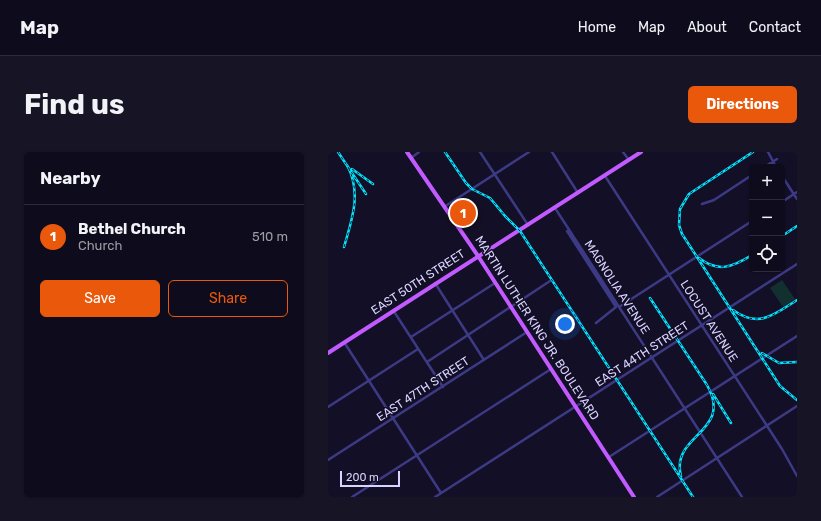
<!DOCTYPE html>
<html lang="en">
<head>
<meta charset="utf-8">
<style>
  body { margin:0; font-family:Rubik,sans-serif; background:#171425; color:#f1f3f6 }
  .controls { position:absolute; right:12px; top:12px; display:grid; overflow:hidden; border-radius:6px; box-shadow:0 1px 3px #0004 }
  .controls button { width:36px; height:36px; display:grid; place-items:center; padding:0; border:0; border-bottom:1px solid #2e2b3b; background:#0e0b1c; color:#f1f3f6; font:20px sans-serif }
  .scale { position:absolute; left:12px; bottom:10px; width:60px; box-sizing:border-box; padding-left:4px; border:2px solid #d9d4ff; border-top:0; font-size:11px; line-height:14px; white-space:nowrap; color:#d9d4ff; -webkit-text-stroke:3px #130f26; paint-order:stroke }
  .you { position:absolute; left:237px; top:172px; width:14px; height:14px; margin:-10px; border:3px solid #fff; border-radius:50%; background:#1a73e8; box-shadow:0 0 0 6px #1a73e833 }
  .badge { display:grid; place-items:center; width:26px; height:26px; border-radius:50%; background:#ea580c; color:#fff; font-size:13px; font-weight:700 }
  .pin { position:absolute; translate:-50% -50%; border:2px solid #fff; box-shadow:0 1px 4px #0006 }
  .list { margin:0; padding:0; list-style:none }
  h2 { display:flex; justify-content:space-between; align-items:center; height:52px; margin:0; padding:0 16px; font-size:17px }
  h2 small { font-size:13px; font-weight:400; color:#9b9ba3 }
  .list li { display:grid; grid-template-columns:26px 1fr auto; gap:12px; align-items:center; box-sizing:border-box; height:64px; padding:0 16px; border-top:1px solid #2e2b3b }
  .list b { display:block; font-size:15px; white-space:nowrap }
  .list p { margin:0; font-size:13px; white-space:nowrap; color:#9b9ba3 }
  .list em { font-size:13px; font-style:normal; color:#9b9ba3 }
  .actions { display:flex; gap:8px; padding:12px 16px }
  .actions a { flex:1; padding:9px 0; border:1px solid #ea580c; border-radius:6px; text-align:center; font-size:14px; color:#ea580c }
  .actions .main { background:#ea580c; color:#fff }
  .icon { flex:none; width:22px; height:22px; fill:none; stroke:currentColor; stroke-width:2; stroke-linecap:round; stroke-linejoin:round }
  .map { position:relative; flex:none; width:469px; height:345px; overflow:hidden; border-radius:6px }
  header { display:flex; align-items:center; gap:24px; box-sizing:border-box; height:56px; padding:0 20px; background:#0e0b1c; border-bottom:1px solid #2e2b3b }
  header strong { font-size:19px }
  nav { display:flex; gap:22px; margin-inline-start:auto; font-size:14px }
  .intro { display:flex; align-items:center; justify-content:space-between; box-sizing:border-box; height:96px; padding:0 24px }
  h1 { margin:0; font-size:28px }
  .button { padding:10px 18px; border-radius:6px; background:#ea580c; color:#fff; font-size:14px; font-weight:700 }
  main { display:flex; gap:24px; padding:0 24px }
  aside { flex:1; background:#0e0b1c; border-radius:6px; box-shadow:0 1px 3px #0004 }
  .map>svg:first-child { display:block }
  .green { fill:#12302f }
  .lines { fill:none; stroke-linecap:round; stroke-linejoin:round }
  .minor { stroke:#3d3a85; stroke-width:2.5 }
  .major { stroke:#c25bff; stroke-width:4 }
  .rail-casing { stroke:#00e5ff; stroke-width:2.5 }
  .rail { stroke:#130f26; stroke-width:1; stroke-dasharray:3; stroke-linecap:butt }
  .labels { text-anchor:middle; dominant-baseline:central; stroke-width:3; stroke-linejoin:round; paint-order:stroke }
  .street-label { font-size:12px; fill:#d9d4ff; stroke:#130f26 }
</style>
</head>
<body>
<header>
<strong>Map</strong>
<nav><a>Home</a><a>Map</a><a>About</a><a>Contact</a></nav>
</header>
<div class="intro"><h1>Find us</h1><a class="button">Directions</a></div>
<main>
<aside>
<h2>Nearby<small></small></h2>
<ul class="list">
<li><span class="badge">1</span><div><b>Bethel Church</b><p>Church</p></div><em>510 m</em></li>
</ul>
<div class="actions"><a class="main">Save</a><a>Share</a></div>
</aside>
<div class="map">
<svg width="469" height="345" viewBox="0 0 469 345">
  <rect width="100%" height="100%" fill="#130f26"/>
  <path class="green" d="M454,128L467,147L455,155L442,136Z"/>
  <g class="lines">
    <path class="minor" d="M152,0L200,73
      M224,0L250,41
      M295,0L301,8
      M440,0L448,15
      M83,6L91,0
      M436,15L449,7
      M277,24L454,297L469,324
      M454,24L469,47
      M454,50L469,40
      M374,52L386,48L424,23
      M116,55L201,0
      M227,56L414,345
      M239,79L288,155L268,171
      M107,131L156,208
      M291,155L424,69
      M65,158L115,235
      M83,185L167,131
      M16,190L113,341
      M99,210L222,129
      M0,255L90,197
      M281,305L469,184
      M0,308L199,180
      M24,345L223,217
      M107,345L469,112
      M329,345L469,254"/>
    <path class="major" d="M79,0L150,104L306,345
      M0,201L313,0"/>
    <g class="rail-casing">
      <path id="rail" d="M10,0L38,42
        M117,0L138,31L144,37L162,46L177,64L192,79L365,345
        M425,0L361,42L352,57L351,73L354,82L369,105L452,234L469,248
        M24,17L45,32
        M454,84L469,74
        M16,95C24,67 34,41 19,13
        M371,106C390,121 405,115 424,103
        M322,146L379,233C406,281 342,282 353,324
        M405,158C431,177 447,162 469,148
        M434,201L451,211L469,210
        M385,242L403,271"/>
    </g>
    <use href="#rail" class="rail"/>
  </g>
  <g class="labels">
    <g class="street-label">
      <text transform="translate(90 130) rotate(-33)">EAST 50TH STREET</text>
      <text transform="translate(289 135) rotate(57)">MAGNOLIA AVENUE</text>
      <text transform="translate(381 169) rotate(57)">LOCUST AVENUE</text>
      <text transform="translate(209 176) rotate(57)">MARTIN LUTHER KING JR. BOULEVARD</text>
      <text transform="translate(314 202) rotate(-33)">EAST 44TH STREET</text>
      <text transform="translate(95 237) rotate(-33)">EAST 47TH STREET</text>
    </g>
  </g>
</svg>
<div class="controls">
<button>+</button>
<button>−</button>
<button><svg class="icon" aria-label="locate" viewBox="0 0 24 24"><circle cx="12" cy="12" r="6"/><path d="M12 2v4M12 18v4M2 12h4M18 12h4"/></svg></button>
</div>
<div class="scale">200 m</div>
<div class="you"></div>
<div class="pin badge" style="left:135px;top:61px">1</div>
</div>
</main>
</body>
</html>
